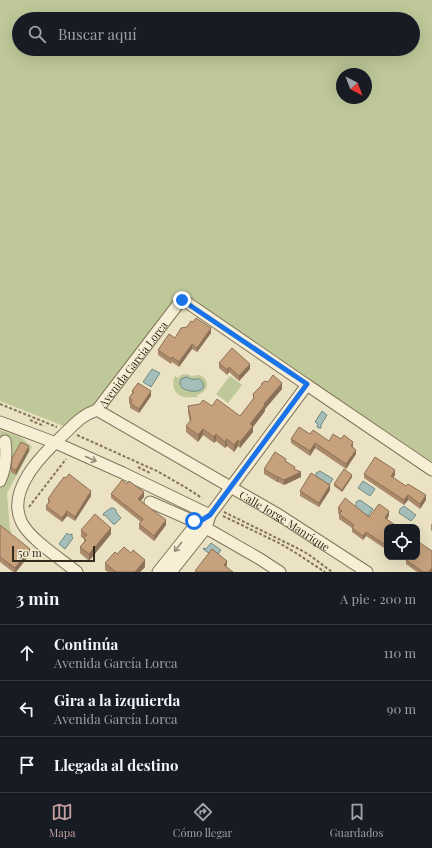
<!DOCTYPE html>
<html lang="es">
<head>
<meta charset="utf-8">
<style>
  body { margin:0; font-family:"Playfair Display",serif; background:#20242c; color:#f1f3f6 }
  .controls { position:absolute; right:12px; bottom:12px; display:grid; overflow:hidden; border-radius:8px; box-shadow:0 4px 16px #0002 }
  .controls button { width:36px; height:36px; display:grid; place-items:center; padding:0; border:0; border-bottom:1px solid #363941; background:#171b24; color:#f1f3f6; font:20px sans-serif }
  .compass { position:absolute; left:336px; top:68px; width:36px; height:36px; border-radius:50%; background:#171b24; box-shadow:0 4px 16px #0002; rotate:138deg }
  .scale { position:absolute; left:12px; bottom:10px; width:83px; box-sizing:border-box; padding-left:4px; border:2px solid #342b1e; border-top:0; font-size:11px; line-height:14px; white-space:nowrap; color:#342b1e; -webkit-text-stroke:3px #f2ecd2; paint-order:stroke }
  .stop { position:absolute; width:12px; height:12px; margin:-9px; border:3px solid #1a73e8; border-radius:50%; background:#fff }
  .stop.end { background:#1a73e8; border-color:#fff; box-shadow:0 1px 4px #0008 }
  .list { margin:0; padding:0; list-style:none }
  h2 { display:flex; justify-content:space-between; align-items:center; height:52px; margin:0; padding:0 16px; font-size:17px }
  h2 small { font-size:13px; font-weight:400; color:#9ea1a6 }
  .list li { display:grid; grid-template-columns:26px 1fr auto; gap:12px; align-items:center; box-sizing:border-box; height:56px; padding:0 16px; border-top:1px solid #363941 }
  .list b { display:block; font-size:15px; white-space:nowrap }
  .list p { margin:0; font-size:13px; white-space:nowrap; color:#9ea1a6 }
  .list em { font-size:13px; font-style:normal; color:#9ea1a6 }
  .icon { flex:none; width:22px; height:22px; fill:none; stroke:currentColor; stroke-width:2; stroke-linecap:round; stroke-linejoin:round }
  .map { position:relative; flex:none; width:432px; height:572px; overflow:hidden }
  .search { position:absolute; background:#171b24; box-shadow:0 4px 16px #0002; left:12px; right:12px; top:12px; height:44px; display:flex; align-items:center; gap:10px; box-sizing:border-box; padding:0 14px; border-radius:22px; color:#9ea1a6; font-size:15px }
  .sheet { height:220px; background:#171b24 }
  nav { display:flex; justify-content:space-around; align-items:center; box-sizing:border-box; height:56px; border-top:1px solid #363941; background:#171b24; font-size:11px; color:#9ea1a6 }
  nav a { display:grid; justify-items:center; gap:2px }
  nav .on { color:#c49f9d }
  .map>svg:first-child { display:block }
  .green { fill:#bec898; fill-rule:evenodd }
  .water { fill:#a5beb9; stroke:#6d8b86 }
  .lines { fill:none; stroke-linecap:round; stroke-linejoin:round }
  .minor-casing { stroke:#83745b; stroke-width:13 }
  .path { stroke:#83745b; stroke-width:2; stroke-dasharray:3 2; stroke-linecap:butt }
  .minor { stroke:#f6efd6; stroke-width:11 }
  .wall { fill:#aa8a6b }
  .shaded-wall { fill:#8b7157 }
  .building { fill:#c6a17c; stroke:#8b7157 }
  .oneway { stroke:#958d7a }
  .route { stroke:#1a73e8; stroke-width:5 }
  .labels { text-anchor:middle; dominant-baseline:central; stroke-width:3.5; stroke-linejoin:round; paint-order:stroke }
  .street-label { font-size:11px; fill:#342b1e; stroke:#f2ecd2 }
</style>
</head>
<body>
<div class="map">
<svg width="432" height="572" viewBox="0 0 432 572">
  <rect width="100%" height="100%" fill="#eae2c3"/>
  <path class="green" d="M0,0H432V463L182,293L101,398L93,405L77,414L66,427L0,401ZM19,19H413V49H19ZM342,74H366V98H342Z
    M186,374C188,374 190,376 192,376C195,376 198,374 201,376C212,382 206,393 197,395V397C192,397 188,398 184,397C174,395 171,384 175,376L178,378L181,375Z
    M230,376L242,385L228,403L216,394Z
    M0,430L21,437L32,447L7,493L10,530L12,531L0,545Z"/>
  <path class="water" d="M152,369L160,373L151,387L143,382Z
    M186,377C188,377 190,379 191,379C197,381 198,375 203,383C203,386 204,387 202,389C197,394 175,391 181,379Z
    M322,411L327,415L321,425V428H319L317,427L318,424L315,422Z
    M320,471L333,479L328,486L316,476V473Z
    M363,481L375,489L370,496L358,488Z
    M360,500L373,509L368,516L355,507L356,505V502Z
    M404,506L416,515L411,521L399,513L400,509Z
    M111,508H114L116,510V512L121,518L115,524H113L106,516L103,515L104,513Z
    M67,533L69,535L72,534V537L73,538L65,549L59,544Z
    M211,543L221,550L218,554H210L203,549L204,548L206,549Z"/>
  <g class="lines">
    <g class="minor-casing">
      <g id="minor">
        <path d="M307,385L432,470"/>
        <path id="s1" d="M97,410L279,515L367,572"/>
        <path d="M0,422L56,443L123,473L210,515L206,528L260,559L280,572"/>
        <path d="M0,481C6,468 7,456 5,441"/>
        <path d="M150,502L191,520L206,528L171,572"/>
        <path id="s2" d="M77,572C62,560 28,538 21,521C7,490 41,456 61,437C74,425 80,416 97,410L182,299L307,385L210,515L197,523L158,572"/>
      </g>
    </g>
    <path class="path" d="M0,404L57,427
      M30,420L44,426
      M77,435L159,472L185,487L202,498
      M138,467L150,473
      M29,507L66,459
      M224,512L297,548L308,554L332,572
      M223,516L281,544L296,553L325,572"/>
    <use href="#minor" class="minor"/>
  </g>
  <path class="wall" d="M211,333L197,352L192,349L179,367L172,362L171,364L158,355V350L175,338Z
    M219,363L250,369L239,381L229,372L227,375L219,368Z
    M282,389L265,409V411L253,427V432L240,448L238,446L234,452L227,446L225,448L216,441L214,443L203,435L198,442L186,432V426L190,422L188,413V406H212L240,416L253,400V394Z
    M132,391L151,396L139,413L130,408V404L129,403V398L132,393Z
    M310,434L329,441L341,439L353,446V447L356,454L346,469L315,448L310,456L291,443V439Z
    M29,451L16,475L11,472V468Z
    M286,461L295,469L301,477L284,485L278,482H277L264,474V469Z
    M364,474L395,475L393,478L426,500L420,509L408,500L404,505L364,478Z
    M352,477L342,492L334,486V484Z
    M330,490L319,507L300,496V491Z
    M111,494L144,497L141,501L166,525L154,541L139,529V524L141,522L111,498Z
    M91,496L75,521L67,516L62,522L46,510V506L48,503V499Z
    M338,508L369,517L389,515L387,520V550L366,536L363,540L352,532V528L339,519V514L338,513Z
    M432,523V531L431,530V525Z
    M0,525L30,554L16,572H13L0,562Z
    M81,530L111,534L89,561L80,553V547L84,542V539L81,537Z
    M117,554L145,567L140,572H108L105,570V563Z
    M406,557L432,572H417L406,564Z"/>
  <path class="shaded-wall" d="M211,328V333L197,352V348Z
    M192,344V349L179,367V362Z
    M250,364V369L239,381V376Z
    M229,367V372L227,375V370Z
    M282,383V389L265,409V411L253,427V432L240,448V442L250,424L264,404Z
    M151,391V396L139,413V409Z
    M203,429V435L198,442V435Z
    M216,434V441L214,443V437Z
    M227,439V446L225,448V442Z
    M238,440V446L234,452V445Z
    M353,442V446L351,451V446Z
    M315,443V448L310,456V451Z
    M29,446V451L16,475V470Z
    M356,450V454L346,469V464Z
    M395,470V475L391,481V476Z
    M301,472V477L284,485V480Z
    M352,475V477L342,492V490Z
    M277,477H278V482H277Z
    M330,485V490L319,507V503Z
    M91,491V496L75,521V517Z
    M144,492V497L138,503V499Z
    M408,495V500L404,505V500Z
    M426,495V500L420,509V504Z
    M67,511V516L62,522V518Z
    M389,511V515L385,523V518Z
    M166,520V525L154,541V536Z
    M111,528V534L89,561V554Z
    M366,532V536L363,540V536Z
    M30,549V554L16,572H15V568Z
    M145,560V567L140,572H135Z
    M227,561V565L224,569V565Z
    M432,567V572H429Z"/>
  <path class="building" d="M196,318L211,328L197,348L192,344L179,362L172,357L171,359L158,350L169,334L175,338L181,328L187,327L191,321L193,322Z
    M232,348L250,364L239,376L229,367L227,370L219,363Z
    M273,375L282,383L264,404L265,405L250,424L253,426L240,442L238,440L234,445L227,439L225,442L216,434L214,437L203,429L198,435L186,426L191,420L188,406L200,404L203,400L212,406L217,399L240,416L254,398L253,394L261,386L262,383L265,381L268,382Z
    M138,383L151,391L139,409L130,403L132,400L129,398L134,392L132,391Z
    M299,427L310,434L313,430L329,441L333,434L341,439L344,435L353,442L351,446L356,450L346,464L315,443L310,451L291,439Z
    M21,442L29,446L16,470L11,468L12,458Z
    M275,452L286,459L285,461L295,467L294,469L301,472L284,480L278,477H277L264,469Z
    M375,457L395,470L391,476L406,486L408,484L426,495L420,504L408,495L404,500L364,474Z
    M344,469L352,475L342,490L334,484Z
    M311,473L330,485L319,503L300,491Z
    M69,474L91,491L75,517L67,511L62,518L46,506L50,501L48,499L54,490L64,477L66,478Z
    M122,480L127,484L129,481L144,492L138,499L166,520L154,536L139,524L143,519L111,494Z
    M345,498L369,517L379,504L389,511L385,518L398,527H387V546L366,532L363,536L352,528L354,525L339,514L342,511L338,508Z
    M95,514L111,528L89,554L80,547L86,540L84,538L87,535L81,530Z
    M0,525L30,549L15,568L0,557Z
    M417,541L432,551V567L429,572H423L406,560L407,557H406H417Z
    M124,547L131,553L133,550L145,560L135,572H116L105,563L115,552L117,554Z
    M212,549L227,561L224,565L233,572H197L195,571Z"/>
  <defs><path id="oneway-shaft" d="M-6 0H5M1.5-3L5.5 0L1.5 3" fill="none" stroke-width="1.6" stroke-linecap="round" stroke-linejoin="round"/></defs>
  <g class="oneway">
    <use href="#oneway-shaft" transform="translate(91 459) rotate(24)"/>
    <use href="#oneway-shaft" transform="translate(178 547) rotate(128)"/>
  </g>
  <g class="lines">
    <path class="route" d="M182,300L307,384L210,515L197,523L194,521"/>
  </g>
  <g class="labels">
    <g class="street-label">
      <text stroke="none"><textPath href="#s2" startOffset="279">Avenida García Lorca</textPath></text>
      <text stroke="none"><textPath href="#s1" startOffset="218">Calle Jorge Manrique</textPath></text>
    </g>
  </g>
</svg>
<div class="controls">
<button><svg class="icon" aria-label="locate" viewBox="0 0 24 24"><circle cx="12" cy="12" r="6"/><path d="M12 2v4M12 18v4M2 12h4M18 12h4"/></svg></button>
</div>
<svg class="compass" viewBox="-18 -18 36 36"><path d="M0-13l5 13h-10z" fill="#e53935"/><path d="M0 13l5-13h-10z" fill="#9ea1a6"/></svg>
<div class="scale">50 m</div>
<div class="stop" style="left:194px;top:521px"></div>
<div class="stop end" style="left:182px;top:300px"></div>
<div class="search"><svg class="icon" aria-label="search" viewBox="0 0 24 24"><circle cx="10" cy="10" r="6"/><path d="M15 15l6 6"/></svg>Buscar aquí</div>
</div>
<section class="sheet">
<h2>3 min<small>A pie · 200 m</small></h2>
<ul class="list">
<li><svg class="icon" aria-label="ahead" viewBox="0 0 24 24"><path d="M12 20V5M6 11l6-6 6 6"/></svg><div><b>Continúa</b><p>Avenida García Lorca</p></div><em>110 m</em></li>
<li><svg class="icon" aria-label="left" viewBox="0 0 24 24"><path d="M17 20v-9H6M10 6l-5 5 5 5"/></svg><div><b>Gira a la izquierda</b><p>Avenida García Lorca</p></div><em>90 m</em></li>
<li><svg class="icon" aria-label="arrive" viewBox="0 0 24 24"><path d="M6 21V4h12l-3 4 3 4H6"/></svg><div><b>Llegada al destino</b></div></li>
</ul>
</section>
<nav>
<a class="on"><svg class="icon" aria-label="map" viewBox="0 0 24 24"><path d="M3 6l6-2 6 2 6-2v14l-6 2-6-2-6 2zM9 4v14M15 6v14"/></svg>Mapa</a>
<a><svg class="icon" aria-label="directions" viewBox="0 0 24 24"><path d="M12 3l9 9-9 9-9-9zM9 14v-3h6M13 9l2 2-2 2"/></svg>Cómo llegar</a>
<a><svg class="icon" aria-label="saved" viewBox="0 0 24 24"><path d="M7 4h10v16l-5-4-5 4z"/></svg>Guardados</a>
</nav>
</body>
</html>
